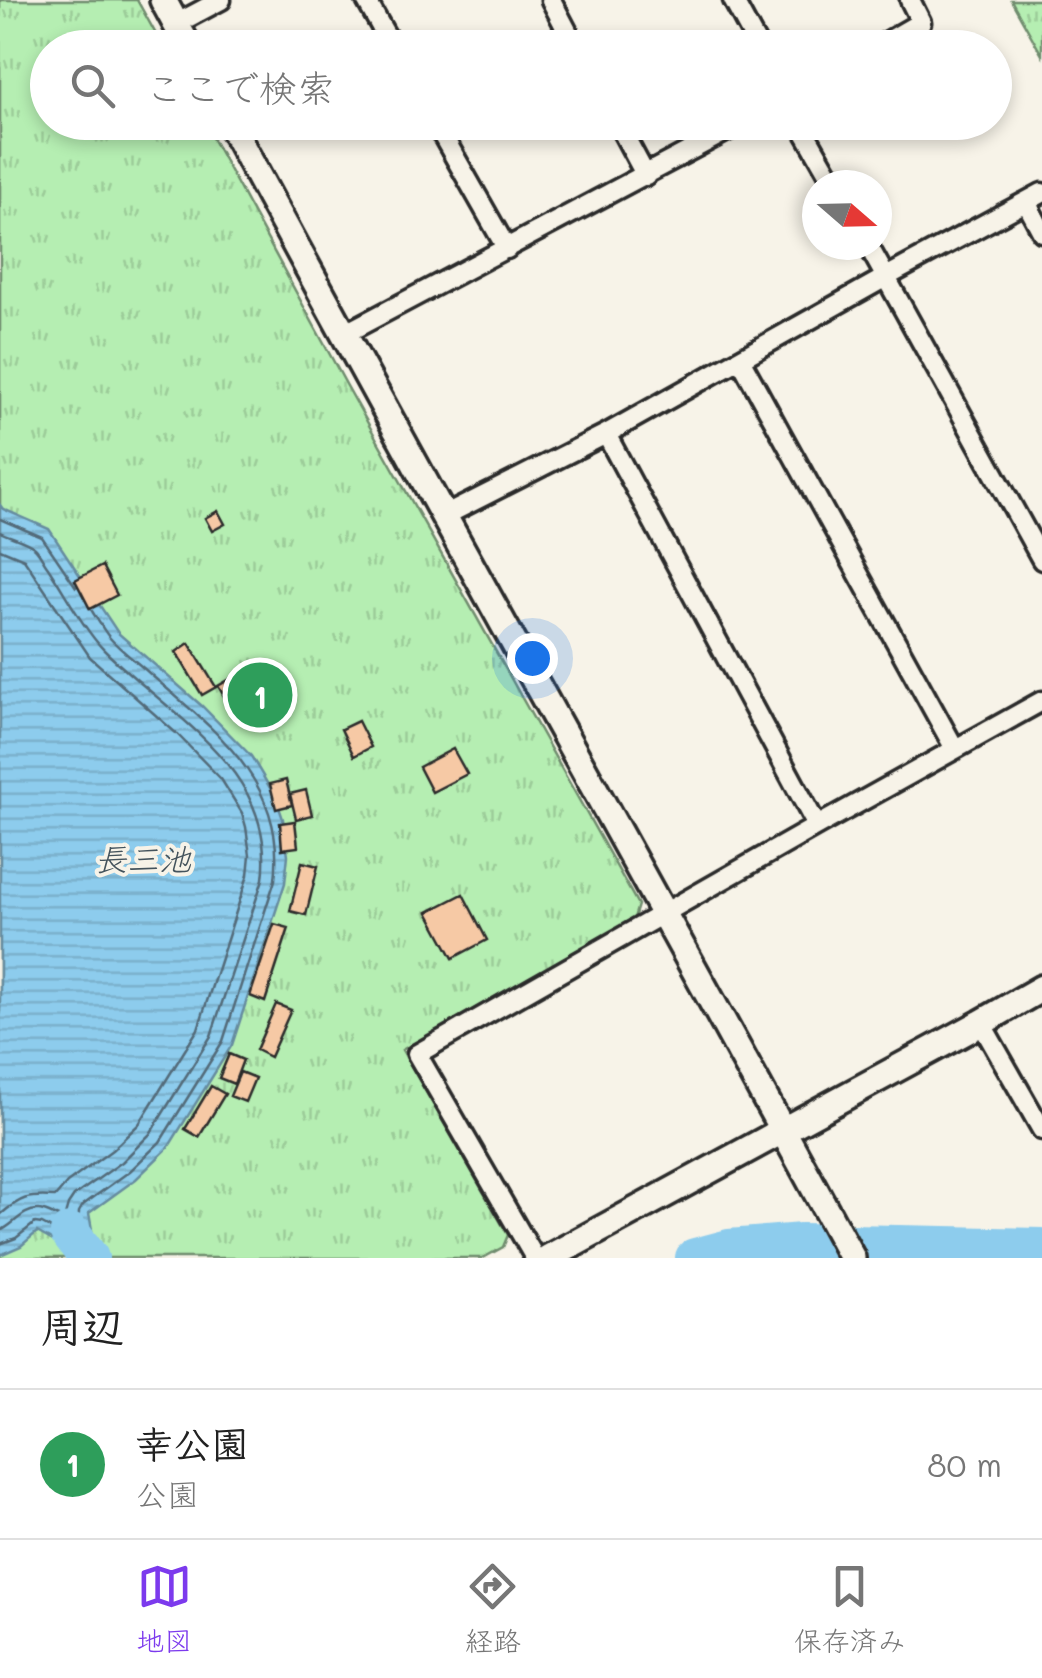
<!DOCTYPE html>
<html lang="ja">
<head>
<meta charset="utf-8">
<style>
  body { margin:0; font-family:Mali,"Klee One",sans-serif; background:#f6f6f6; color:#222 }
  .compass { position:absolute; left:802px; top:170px; width:90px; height:90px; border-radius:50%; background:#fff; box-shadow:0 5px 15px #0003; rotate:110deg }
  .you { position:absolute; left:532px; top:658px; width:35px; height:35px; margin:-25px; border:8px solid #fff; border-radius:50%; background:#1a73e8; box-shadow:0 0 0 15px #1a73e833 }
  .badge { display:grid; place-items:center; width:65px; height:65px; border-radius:50%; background:#7c3aed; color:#fff; font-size:32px; font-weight:700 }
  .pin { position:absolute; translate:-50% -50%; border:5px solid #fff; box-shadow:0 2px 10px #0006 }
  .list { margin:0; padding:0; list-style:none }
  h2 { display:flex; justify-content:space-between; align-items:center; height:130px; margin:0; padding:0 40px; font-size:42px }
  h2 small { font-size:32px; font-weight:400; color:#767676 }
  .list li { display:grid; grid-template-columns:65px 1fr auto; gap:30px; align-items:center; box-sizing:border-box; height:150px; padding:0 40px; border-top:2px solid #e0e0e0 }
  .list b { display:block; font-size:38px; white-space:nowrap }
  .list p { margin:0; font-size:32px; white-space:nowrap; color:#767676 }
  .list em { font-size:32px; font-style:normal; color:#767676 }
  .icon { flex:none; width:55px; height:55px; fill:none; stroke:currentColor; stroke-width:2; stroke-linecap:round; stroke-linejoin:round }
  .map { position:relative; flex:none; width:1042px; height:1258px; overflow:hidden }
  .search { position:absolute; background:#fff; box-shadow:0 5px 15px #0003; left:30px; right:30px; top:30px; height:110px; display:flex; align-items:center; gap:25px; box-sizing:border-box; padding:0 35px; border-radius:55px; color:#767676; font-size:38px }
  .sheet { height:280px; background:#fff }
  nav { display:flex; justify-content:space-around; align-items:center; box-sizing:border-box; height:140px; border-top:2px solid #e0e0e0; background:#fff; font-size:28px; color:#767676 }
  nav a { display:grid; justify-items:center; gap:5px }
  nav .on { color:#7c3aed }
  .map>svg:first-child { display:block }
  .park { fill:url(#park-tufts); stroke:#708c6e; stroke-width:2.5 }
  .water { fill:url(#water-rules); stroke:#668c9f; stroke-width:2.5 }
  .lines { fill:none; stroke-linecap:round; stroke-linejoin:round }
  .shore { stroke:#526b79; stroke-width:2.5 }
  .river { stroke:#8dcced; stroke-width:40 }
  .building { fill:#f6c9a5; stroke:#2b2b2b; stroke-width:2.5 }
  .street-casing { stroke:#2b2b2b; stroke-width:25 }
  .secondary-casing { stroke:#2b2b2b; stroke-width:32 }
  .street { stroke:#f7f3e8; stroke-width:18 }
  .secondary { stroke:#f7f3e8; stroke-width:25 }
  .labels { text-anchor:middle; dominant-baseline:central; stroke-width:8; stroke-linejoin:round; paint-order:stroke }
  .water-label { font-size:32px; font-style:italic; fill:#44535c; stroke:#f7f3e8 }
</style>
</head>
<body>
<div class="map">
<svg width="1042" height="1258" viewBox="0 0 1042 1258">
  <defs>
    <pattern id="park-tufts" width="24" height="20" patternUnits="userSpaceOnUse" patternTransform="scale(2.5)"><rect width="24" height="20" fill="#b5eeb2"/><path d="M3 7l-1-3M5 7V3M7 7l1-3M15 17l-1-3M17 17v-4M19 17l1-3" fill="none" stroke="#9ccc99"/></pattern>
    <pattern id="water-rules" width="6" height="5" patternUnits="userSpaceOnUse" patternTransform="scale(2.5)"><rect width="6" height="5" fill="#8dcced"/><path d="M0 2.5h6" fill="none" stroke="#7aafcb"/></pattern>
  </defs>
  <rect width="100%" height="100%" fill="#f7f3e8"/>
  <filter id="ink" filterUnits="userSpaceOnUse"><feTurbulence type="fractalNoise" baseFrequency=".01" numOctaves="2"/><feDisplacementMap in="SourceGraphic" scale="20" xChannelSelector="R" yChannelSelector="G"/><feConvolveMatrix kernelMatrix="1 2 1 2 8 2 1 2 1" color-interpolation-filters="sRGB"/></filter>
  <g filter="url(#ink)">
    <path class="park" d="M0,0H137L163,47L48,48V122L204,123L347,386L638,905L634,918L402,1050L508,1235L503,1247L483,1258H0Z
      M1011,0H1042V55Z"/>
    <path class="water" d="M0,505L3,509L49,529L118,633L202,706L251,756L276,798L283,819L288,855L285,883L232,1045L168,1148L136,1179L89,1213L92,1230L62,1246L37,1232L21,1246L0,1255Z"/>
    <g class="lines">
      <path class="shore" d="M0,519L42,537L76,587
        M0,532C10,537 27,541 35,548C40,553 44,562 48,567C64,591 85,631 104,650C170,716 277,770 263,879L211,1036L150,1134L122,1162L74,1196L68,1205L64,1219C56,1217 48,1211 39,1210C23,1209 14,1225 0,1231
        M0,549L24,559L90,657L177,734L221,779L242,813L246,827L250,855L248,875L198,1029L139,1124L112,1150L67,1183L55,1197C28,1195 21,1197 0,1215
        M0,1244L16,1238L35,1223L42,1224L61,1234L78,1226L79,1212L83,1205L130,1171L160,1142L223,1041L275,880C287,782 215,731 149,673C136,661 120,650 109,637C103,629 97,619 92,611"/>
      <path class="river" d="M70,1233L89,1258
        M695,1258L729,1249L802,1243L1042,1248"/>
    </g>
    <path class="building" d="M218,511L225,524L212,531L205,518Z
      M102,566L117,595L90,609L75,580Z
      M189,643L216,687L202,695L176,652Z
      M232,678L245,700L231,708L218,686Z
      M253,679L267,701L253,710L240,688Z
      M358,721L371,747L354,756L341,729Z
      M453,749L467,774L432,792L419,767Z
      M286,780L292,805L276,809L270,784Z
      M306,790L312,815L296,819L290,794Z
      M295,821L298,847L282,849L280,823Z
      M302,862L318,866L306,915L290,911Z
      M463,894L487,940L453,958L428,912Z
      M274,924L289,928L265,1002L250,996Z
      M276,1004L291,1010L270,1057L256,1050Z
      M229,1054L243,1060L234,1084L219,1078Z
      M240,1072L255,1078L245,1102L230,1096Z
      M211,1086L225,1094L199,1137L185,1129Z"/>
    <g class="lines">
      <g class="street-casing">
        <path id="street" d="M366,0L393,48
          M551,0L576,48
          M733,0L759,48
          M176,24L221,0
          M876,48L921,22L910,0
          M435,122L507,249
          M617,122L646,176
          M799,122L835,185
          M1026,202L1042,232
          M868,245L1042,560
          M344,334L744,122
          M740,359L955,749
          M606,434L817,826
          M444,516L606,434L886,277L1042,193
          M981,1023L1042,1130
          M535,1258L417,1054L817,826L1042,701"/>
      </g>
      <g class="secondary-casing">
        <path id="secondary" d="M163,0L189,48
          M229,122C433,503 647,878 852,1258
          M548,1258L981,1023L1042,988"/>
      </g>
      <use href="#street" class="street"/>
      <use href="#secondary" class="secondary"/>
    </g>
  </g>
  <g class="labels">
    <g class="water-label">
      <text x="143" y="858">長三池</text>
    </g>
  </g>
</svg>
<svg class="compass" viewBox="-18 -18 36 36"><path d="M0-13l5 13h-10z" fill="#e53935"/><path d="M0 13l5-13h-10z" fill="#767676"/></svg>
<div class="you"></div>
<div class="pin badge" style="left:260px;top:695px;background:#2e9e5b">1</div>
<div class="search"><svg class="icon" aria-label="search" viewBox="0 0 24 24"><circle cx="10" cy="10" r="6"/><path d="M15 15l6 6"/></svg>ここで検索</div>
</div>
<section class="sheet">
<h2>周辺<small></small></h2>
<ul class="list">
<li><span class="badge" style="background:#2e9e5b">1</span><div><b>幸公園</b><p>公園</p></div><em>80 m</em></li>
</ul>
</section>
<nav>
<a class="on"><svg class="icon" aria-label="map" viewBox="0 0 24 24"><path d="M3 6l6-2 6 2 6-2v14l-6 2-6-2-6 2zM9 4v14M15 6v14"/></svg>地図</a>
<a><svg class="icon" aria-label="directions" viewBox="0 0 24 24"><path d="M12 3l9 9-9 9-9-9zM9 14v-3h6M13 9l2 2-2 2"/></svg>経路</a>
<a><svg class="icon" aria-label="saved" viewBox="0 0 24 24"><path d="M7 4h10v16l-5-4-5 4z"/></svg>保存済み</a>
</nav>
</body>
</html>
